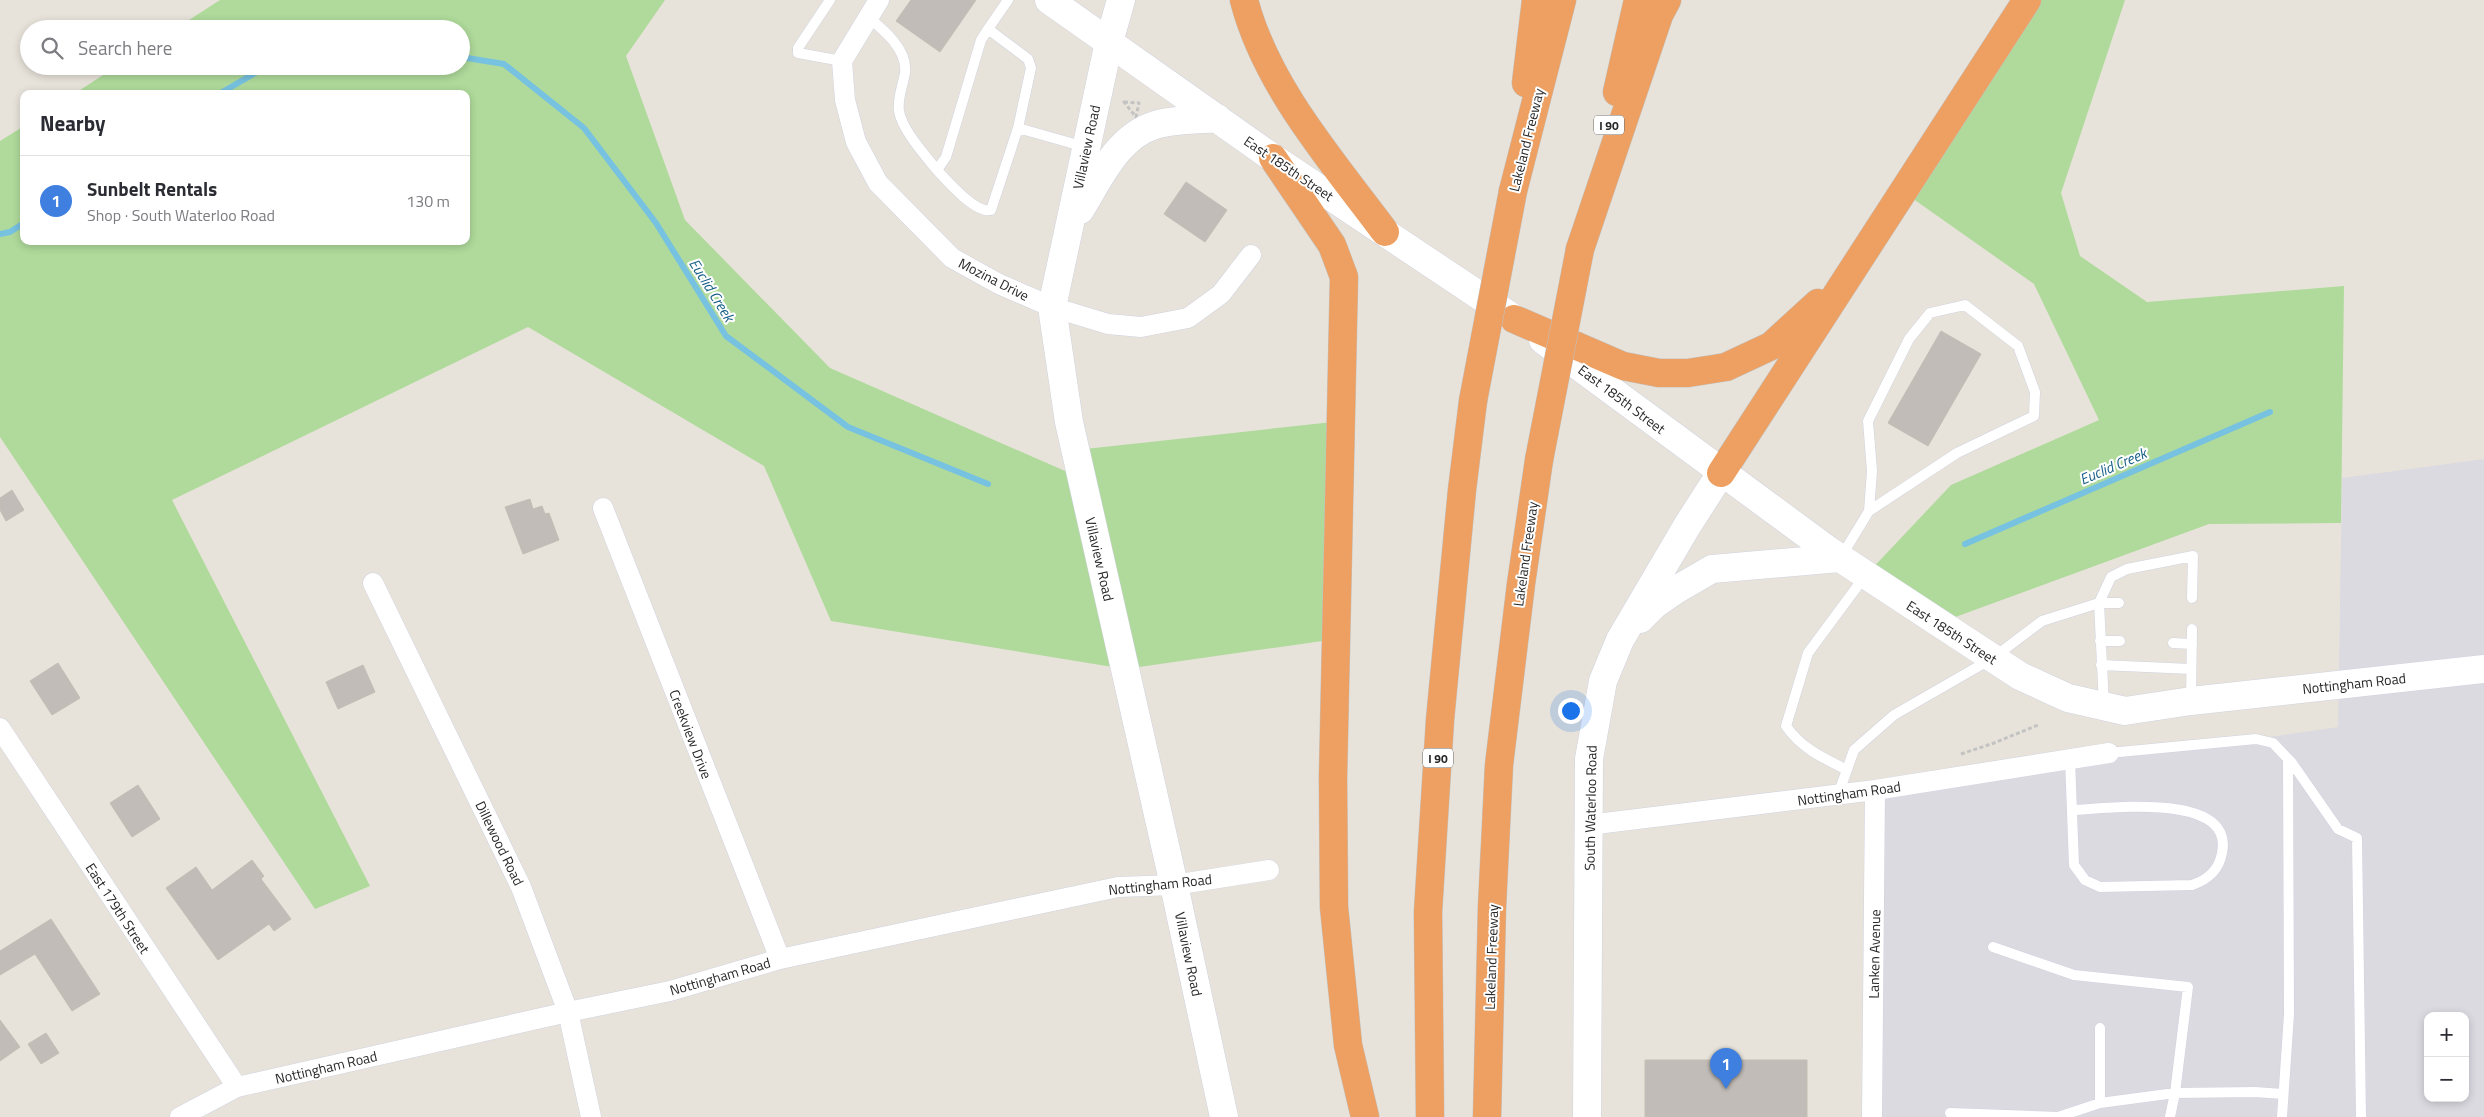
<!DOCTYPE html>
<html lang="en">
<head>
<meta charset="utf-8">
<style>
  body { margin:0; font-family:"Titillium Web",sans-serif; background:#f2f2f3; color:#2b2b33 }
  .controls { position:absolute; right:15px; bottom:15px; display:grid; overflow:hidden; border-radius:10px; box-shadow:0 2px 8px #0003 }
  .controls button { width:45px; height:45px; display:grid; place-items:center; padding:0; border:0; border-bottom:1px solid #e1e1e2; background:#fff; color:#2b2b33; font:25px sans-serif }
  .you { position:absolute; left:1570px; top:710px; width:18px; height:18px; margin:-12px; border:4px solid #fff; border-radius:50%; background:#1a73e8; box-shadow:0 0 0 8px #1a73e833 }
  .badge { display:grid; place-items:center; width:32px; height:32px; border-radius:50%; background:#4963e6; color:#fff; font-size:16px; font-weight:700 }
  .pin { position:absolute; translate:-50% -41px; filter:drop-shadow(0 1px 2px #0008) }
  .pin::after { content:''; position:absolute; top:26px; width:18px; height:15px; background:inherit; clip-path:polygon(0 0,100% 0,50% 100%) }
  .list { margin:0; padding:0; list-style:none }
  h2 { display:flex; justify-content:space-between; align-items:center; height:65px; margin:0; padding:0 20px; font-size:21px }
  h2 small { font-size:16px; font-weight:400; color:#7c7c81 }
  .list li { display:grid; grid-template-columns:32px 1fr auto; gap:15px; align-items:center; box-sizing:border-box; height:90px; padding:0 20px; border-top:1px solid #e1e1e2 }
  .list b { display:block; font-size:19px; white-space:nowrap }
  .list p { margin:0; font-size:16px; white-space:nowrap; color:#7c7c81 }
  .list em { font-size:16px; font-style:normal; color:#7c7c81 }
  .icon { flex:none; width:28px; height:28px; fill:none; stroke:currentColor; stroke-width:2; stroke-linecap:round; stroke-linejoin:round }
  .map { position:relative; flex:none; width:2484px; height:1117px; overflow:hidden }
  .search { position:absolute; background:#fff; box-shadow:0 2px 8px #0003; left:20px; top:20px; width:450px; height:55px; display:flex; align-items:center; gap:12px; box-sizing:border-box; padding:0 18px; border-radius:28px; color:#7c7c81; font-size:19px }
  .panel { position:absolute; background:#fff; box-shadow:0 2px 8px #0003; left:20px; top:90px; width:450px; height:155px; border-radius:10px }
  .map>svg:first-child { display:block }
  .industrial { fill:#dcdae1; fill-rule:evenodd }
  .green { fill:#afda9b }
  .lines { fill:none; stroke-linecap:round; stroke-linejoin:round }
  .stream { stroke:#77c2e1; stroke-width:6 }
  .building { fill:#c1bcb7; stroke:#c3beb4 }
  .lane-casing { stroke:#d0d2df; stroke-width:11 }
  .street-casing { stroke:#d0d2df; stroke-width:21 }
  .secondary-casing { stroke:#d0d2df; stroke-width:29 }
  .highway-casing { stroke:#c3c3c3; stroke-width:29 }
  .path { stroke:#c3c3c3; stroke-width:3; stroke-dasharray:4 2.5; stroke-linecap:butt }
  .lane { stroke:#fff; stroke-width:10 }
  .street { stroke:#fff; stroke-width:20 }
  .secondary { stroke:#fff; stroke-width:28 }
  .highway { stroke:#eda061; stroke-width:28 }
  .highway-bridge-casing { stroke:#c3c3c3; stroke-width:29; stroke-linecap:butt }
  .highway-bridge { stroke:#eda061; stroke-width:28 }
  .labels { text-anchor:middle; dominant-baseline:central; stroke-width:4; stroke-linejoin:round; paint-order:stroke }
  .shield { fill:#fff; stroke:#686868; stroke-width:1 }
  .shield-label { font-size:12px; font-weight:bold; fill:#272727 }
  .street-label { font-size:14px; fill:#272727; stroke:#fff }
  .water-label { font-size:15px; font-style:italic; fill:#1a6088; stroke:#fff }
</style>
</head>
<body>
<div class="map">
<svg width="2484" height="1117" viewBox="0 0 2484 1117">
  <rect width="100%" height="100%" fill="#e8e3da"/>
  <path class="industrial" d="M2484,459V1117H1872L1875,790L2109,753L2256,739L2338,727L2342,478ZM2428,1016H2465V1098H2428Z"/>
  <path class="green" d="M220,0H665L626,56L685,220L830,368L1081,478L1076,450L1342,421L1336,639L1125,669L831,621L764,466L528,327L172,500L370,886L315,909L0,437V141L24,126V241H466V94H74L117,66H461V29H175Z
    M2027,0H2125L2061,193L2080,256L2147,302L2344,286L2341,523L2209,524L1939,623L1866,575L1951,485L2099,420L2034,284L1902,191Z"/>
  <g class="lines">
    <path class="stream" d="M461,57L504,64L584,128L656,223L726,336L848,427L988,484
      M219,94L267,66
      M0,234L10,232L24,223
      M1965,544L2270,412"/>
  </g>
  <path class="building" d="M911,0H976L940,52L896,21Z
    M1186,182L1227,210L1205,242L1164,214Z
    M1941,331L1981,354L1928,446L1888,423Z
    M12,490L24,510L6,521L0,510V498Z
    M530,499L533,509L542,506L545,514L549,513L559,540L523,554L505,507Z
    M58,663L80,698L52,715L30,681Z
    M363,665L375,692L338,709L326,682Z
    M138,785L160,819L132,837L110,803Z
    M252,860L264,876L261,879L291,919L274,931L269,924L218,960L166,888L196,867L212,890Z
    M51,919L100,994L72,1011L35,954L0,975V951Z
    M0,1020L20,1047L0,1061Z
    M46,1033L59,1053L41,1064L28,1044Z
    M1645,1060H1807V1117H1645Z"/>
  <g class="lines">
    <g class="lane-casing">
      <path id="lane" d="M830,0L798,48V53L842,61
        M868,17C884,30 908,50 905,73C903,85 897,99 899,111C902,130 925,155 937,170L946,157L981,40L988,29L1028,59L1031,68L1018,128L991,210C976,214 947,181 937,170
        M988,29L1008,0
        M1018,128L1085,147
        M1841,557L1869,511L1872,471L1868,421L1909,339L1930,313L1965,305L2018,346L2035,392L2034,416L1957,453L1869,511
        M2100,641H2120
        M2173,643L2192,644
        M2101,665L2191,669
        M2191,701L2192,629
        M2104,705L2099,603L2111,577L2127,569L2193,556L2192,598
        M2109,753L2256,739L2273,743L2292,763L2338,829L2357,838L2361,1117
        M2070,759L2074,865L2085,880L2100,887L2192,885C2207,880 2219,870 2222,853C2235,791 2106,809 2072,810
        M1847,770C1823,758 1801,748 1786,726L1808,653L1865,576
        M1838,795L1854,750L1894,715L1993,658L2042,621L2099,603H2119
        M2100,1103V1028
        M1950,1113L2058,1117L2100,1103L2175,1093L2188,987L2074,975L1993,947
        M2170,1117L2175,1093L2255,1092L2283,1094
        M2282,1117L2289,1014L2288,759"/>
    </g>
    <g class="street-casing">
      <path id="street" d="M879,0L842,61L845,100L856,142L878,183L952,258L999,284L1052,307L1108,324L1141,327L1188,318L1221,294L1251,255
        M603,508L780,959
        M373,583L521,887L568,1012L591,1117
        M0,728L237,1087
        M1588,825L1875,790L2109,753
        M180,1117L237,1087L568,1012L670,991L780,959L1118,887L1174,885L1269,870
        M1872,1117L1875,790"/>
    </g>
    <g class="secondary-casing">
      <path id="secondary" d="M1049,0L1273,158L1510,316
        M1121,0L1109,42L1052,307L1069,422L1174,885L1224,1117
        M1080,210C1100,178 1117,137 1155,125C1174,119 1198,120 1217,118
        M1543,340L1828,550L2020,676L2068,698L2125,711L2191,701L2484,669
        M1640,619L1654,605L1674,591L1712,569L1840,558
        M1587,1117L1589,759L1603,681L1620,640L1687,526L1721,473"/>
    </g>
    <g class="highway-casing">
      <path id="highway" d="M1244,0C1266,86 1333,162 1385,232
        M1526,83L1536,0
        M1617,92L1638,0
        M1273,158L1332,245L1344,277L1333,778L1334,907L1348,1045L1365,1117
        M1513,191L1562,0
        M1580,249L1659,15L1667,0
        M1514,319L1623,366L1659,373H1688L1726,367L1771,346L1818,303
        M1721,473L2027,0
        M1430,1117L1428,912L1440,720L1462,490L1473,401
        M1487,1117L1492,907L1499,765L1521,584L1539,460"/>
    </g>
    <path class="path" d="M1124,102L1139,103L1136,117Z
      M1961,754L1994,743L2038,725"/>
    <use href="#lane" class="lane"/>
    <use href="#street" class="street"/>
    <use href="#secondary" class="secondary"/>
    <use href="#highway" class="highway"/>
    <g class="highway-bridge-casing">
      <path id="highway-bridge" d="M1473,401L1513,191
        M1539,460L1580,249"/>
    </g>
    <use href="#highway-bridge" class="highway-bridge"/>
  </g>
  <g class="labels">
    <g class="shield">
      <rect x="1594" y="115.5" width="30" height="19" rx="4"/>
      <rect x="1423" y="748.5" width="30" height="19" rx="4"/>
    </g>
    <g class="shield-label">
      <text x="1609" y="125">I 90</text>
      <text x="1438" y="758">I 90</text>
    </g>
    <g class="street-label">
      <text transform="translate(1526 140) rotate(-76)">Lakeland Freeway</text>
      <text transform="translate(1086 147) rotate(-78)">Villaview Road</text>
      <text transform="translate(1289 168) rotate(34)">East 185th Street</text>
      <text transform="translate(994 279) rotate(27)">Mozina Drive</text>
      <text transform="translate(1622 399) rotate(37)">East 185th Street</text>
      <text transform="translate(1525 554) rotate(-82)">Lakeland Freeway</text>
      <text transform="translate(1100 559) rotate(77)">Villaview Road</text>
      <text transform="translate(1952 632) rotate(33)">East 185th Street</text>
      <text transform="translate(2354 683) rotate(-6)">Nottingham Road</text>
      <text transform="translate(691 734) rotate(69)">Creekview Drive</text>
      <text transform="translate(1849 793) rotate(-8)">Nottingham Road</text>
      <text transform="translate(1590 808) rotate(-89)">South Waterloo Road</text>
      <text transform="translate(500 843) rotate(64)">Dillewood Road</text>
      <text transform="translate(1160 884) rotate(-6)">Nottingham Road</text>
      <text transform="translate(118 908) rotate(57)">East 179th Street</text>
      <text transform="translate(1189 954) rotate(78)">Villaview Road</text>
      <text transform="translate(1874 954) rotate(-89)">Lanken Avenue</text>
      <text transform="translate(1491 957) rotate(-88)">Lakeland Freeway</text>
      <text transform="translate(720 976) rotate(-16)">Nottingham Road</text>
      <text transform="translate(326 1067) rotate(-13)">Nottingham Road</text>
    </g>
    <g class="water-label">
      <text transform="translate(712 290) rotate(58)">Euclid Creek</text>
      <text transform="translate(2113 466) rotate(-23)">Euclid Creek</text>
    </g>
  </g>
</svg>
<div class="controls">
<button>+</button>
<button>−</button>
</div>
<div class="you"></div>
<div class="pin badge" style="left:1726px;top:1089px;background:#3f7fe0">1</div>
<div class="search"><svg class="icon" aria-label="search" viewBox="0 0 24 24"><circle cx="10" cy="10" r="6"/><path d="M15 15l6 6"/></svg>Search here</div>
<section class="panel">
<h2>Nearby<small></small></h2>
<ul class="list">
<li><span class="badge" style="background:#3f7fe0">1</span><div><b>Sunbelt Rentals</b><p>Shop · South Waterloo Road</p></div><em>130 m</em></li>
</ul>
</section>
</div>
</body>
</html>
